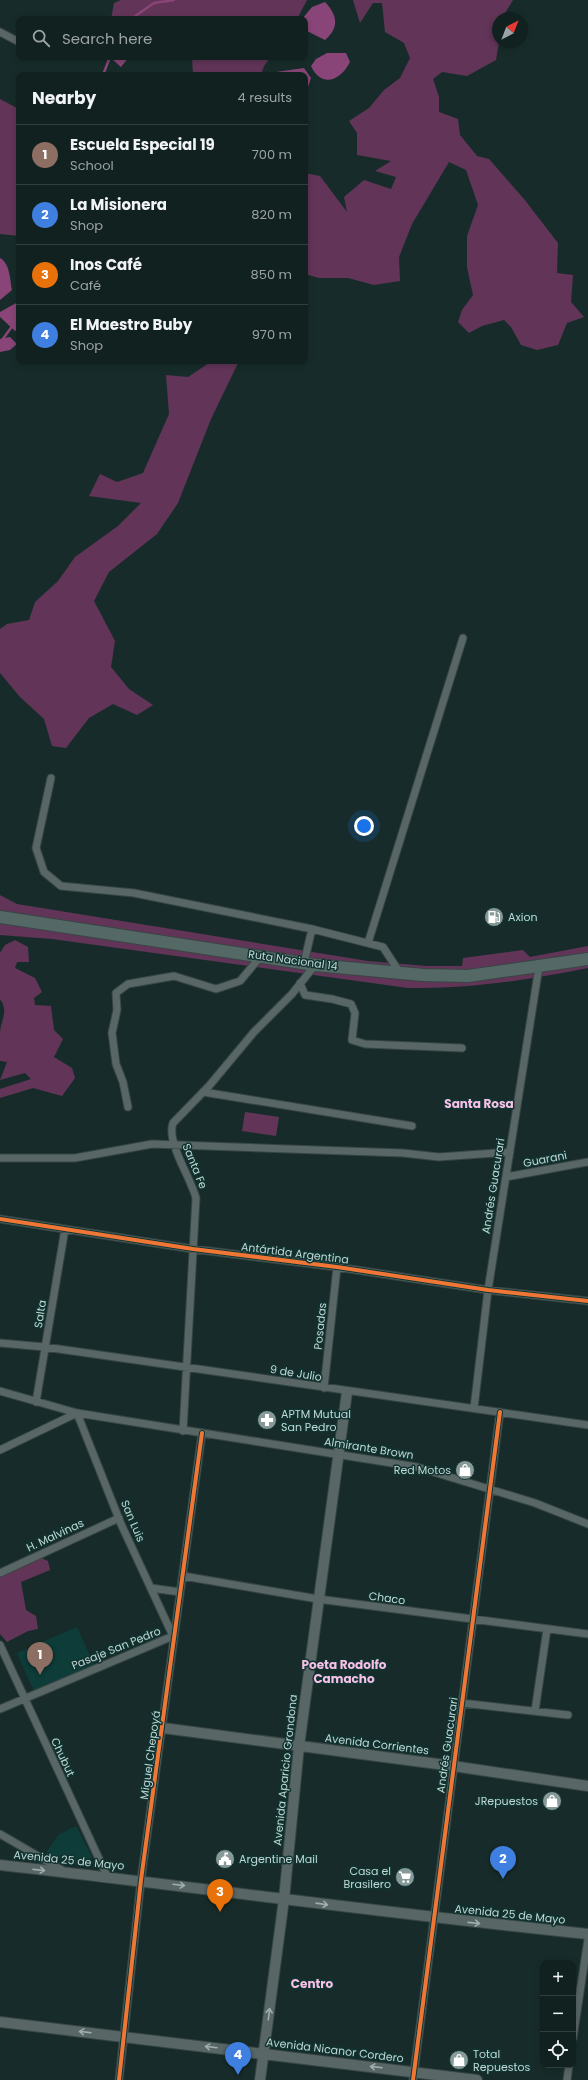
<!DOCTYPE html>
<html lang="en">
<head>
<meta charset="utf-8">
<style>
  body { margin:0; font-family:Poppins,sans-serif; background:#1a2929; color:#f1f3f6 }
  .controls { position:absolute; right:12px; bottom:12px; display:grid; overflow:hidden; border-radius:8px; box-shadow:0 2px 6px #0003 }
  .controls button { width:36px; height:36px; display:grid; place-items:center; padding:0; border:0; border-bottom:1px solid #303e3e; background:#112120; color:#f1f3f6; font:20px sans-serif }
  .compass { position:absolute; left:492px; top:12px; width:36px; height:36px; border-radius:50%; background:#112120; box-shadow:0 2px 6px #0003; rotate:42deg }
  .you { position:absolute; left:364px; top:826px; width:14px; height:14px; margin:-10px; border:3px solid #fff; border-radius:50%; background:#1a73e8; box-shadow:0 0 0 6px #1a73e833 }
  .badge { display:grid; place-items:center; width:26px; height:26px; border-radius:50%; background:#879a98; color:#fff; font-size:13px; font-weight:700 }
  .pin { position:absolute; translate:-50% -33px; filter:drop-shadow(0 1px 2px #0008) }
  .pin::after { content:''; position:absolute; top:21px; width:14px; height:12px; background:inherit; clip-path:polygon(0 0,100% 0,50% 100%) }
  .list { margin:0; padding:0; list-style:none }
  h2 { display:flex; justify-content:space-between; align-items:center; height:52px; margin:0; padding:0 16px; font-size:17px }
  h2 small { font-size:13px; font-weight:400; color:#9ca3a5 }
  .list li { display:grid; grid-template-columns:26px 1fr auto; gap:12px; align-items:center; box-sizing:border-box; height:60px; padding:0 16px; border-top:1px solid #303e3e }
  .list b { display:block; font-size:15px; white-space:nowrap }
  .list p { margin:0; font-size:13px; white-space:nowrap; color:#9ca3a5 }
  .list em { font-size:13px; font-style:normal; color:#9ca3a5 }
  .icon { flex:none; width:22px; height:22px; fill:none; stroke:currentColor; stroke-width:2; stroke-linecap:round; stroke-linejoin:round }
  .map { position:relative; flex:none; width:588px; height:2080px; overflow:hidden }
  .search { position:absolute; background:#112120; box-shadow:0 2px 6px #0003; left:16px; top:16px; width:292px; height:44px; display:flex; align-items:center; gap:10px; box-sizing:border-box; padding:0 14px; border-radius:8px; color:#9ca3a5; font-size:15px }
  .panel { position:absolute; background:#112120; box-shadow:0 2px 6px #0003; left:16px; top:72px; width:292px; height:292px; border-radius:8px }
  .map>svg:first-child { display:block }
  .built { fill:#0d3c39 }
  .green { fill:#623558 }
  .water { fill:#8a4578 }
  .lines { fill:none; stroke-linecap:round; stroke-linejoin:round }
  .stream { stroke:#8a4578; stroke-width:2.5 }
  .minor-casing { stroke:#374644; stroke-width:9 }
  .secondary-casing { stroke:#374644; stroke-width:12 }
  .trunk-casing { stroke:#374644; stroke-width:14 }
  .minor { stroke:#586665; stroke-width:7 }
  .secondary { stroke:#586665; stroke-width:10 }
  .trunk { stroke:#546866; stroke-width:12 }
  .cycleway-casing { stroke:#0f3431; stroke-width:6 }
  .cycleway { stroke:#f07635; stroke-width:4 }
  .oneway { stroke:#9eafad }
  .labels { text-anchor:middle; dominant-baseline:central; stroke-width:3; stroke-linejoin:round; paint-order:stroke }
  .poi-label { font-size:11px; fill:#c3d6d4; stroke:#0f3431; text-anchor:start }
  .street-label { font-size:11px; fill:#c3d6d4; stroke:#0f3431 }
  .neighbourhood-label { font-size:12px; font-weight:bold; fill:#f8c0e6; stroke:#0f3431 }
</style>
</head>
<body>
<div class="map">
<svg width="588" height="2080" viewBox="0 0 588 2080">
  <rect width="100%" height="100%" fill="#172c2a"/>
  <path class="built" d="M77,1627L94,1665L34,1691L17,1653Z
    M76,1826L92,1857L88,1864L82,1866L64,1862L46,1853L58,1835Z"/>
  <path class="green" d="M121,0H307L297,19H111L114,3Z
    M353,0H513L502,18H498L499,42L496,60L467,76L442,72L433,79L439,97V112L458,119L460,135L477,156L489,159L524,199L558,243L557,273L573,275L571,302L584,317L567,323L558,345L537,350L521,345L511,327L504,320L482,326L469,333L458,322L462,310L473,295L467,267V236L478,205L466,170L449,162L412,224L399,257L400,281L374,285L348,278H319L305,274V173L320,176L347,212L344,197L364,180L391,189L396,177L375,171L391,161L357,155V133L349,121L369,108L384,90L400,78L410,58L404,43L385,32L382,3H373L360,23Z
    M192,57H271L264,66L261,75H193Z
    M0,99L19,109V236L0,234Z
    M212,361H239L211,419L178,503L157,534L109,572L94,601L115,641L111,667L129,689L153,705L137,715L113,704L89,718L66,748L52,746L44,719L20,697L0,673V629L7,624L29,620L35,602L58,581L75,557L118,526L141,503L89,496L100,474L117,482L143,473L169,414L166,375L188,377Z
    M0,895L17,904L368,961L427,966H462L463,958L523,950L530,957L588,946V968C526,980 471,989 408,988L52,939L0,935Z
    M15,940L28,947L29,962H17L15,968L35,978L42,992L34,998L35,1005L51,1006L54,1030L63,1039L54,1057L72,1068L75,1078L62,1096L33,1088L0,1098V1089L31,1079L25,1073L0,1080L7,1062L0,1061C0,1052 0,1042 0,1032C1,1020 9,1011 0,999V953L5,945Z
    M245,1112L279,1117L276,1136L242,1131Z
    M39,1557L48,1561L50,1570L21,1582L26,1610L36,1616L38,1629L28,1631L7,1642L0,1634V1574Z"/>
  <path class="water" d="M325,2C337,15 340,27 325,40L305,30V19H302L312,7Z
    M327,53H346L350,62C341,80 322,89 311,66L316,59Z
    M115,57H129L121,67L113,60Z
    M304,68L311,78L308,87L305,88V75H268L269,73Z
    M0,258C10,263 10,280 12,290L0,300Z
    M18,302L19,330L15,331L0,317V312Z
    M10,337L17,344L10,350L0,352V339Z"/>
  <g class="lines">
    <path class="stream" d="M131,19L154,3L174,0
      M103,75L110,57
      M0,343L13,325"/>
    <g class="minor-casing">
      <path id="minor" d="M0,32L19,42
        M51,778L36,848L44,872L61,886L134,893L312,929L383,947L400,973
        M368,943L463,638
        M304,963L312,929
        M300,983L305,995L332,999L351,1004L355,1013L352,1040L365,1044L462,1048
        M203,1092L412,1126
        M128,1107L123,1082L116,1064L112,1033L117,1010L116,993L128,984L174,976L216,989L240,981L261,956
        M0,1158H75L152,1144L403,1153L439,1157L510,1152
        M506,1177L588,1162
        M0,1219L193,1249L337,1267L488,1290L588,1301
        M0,1343L45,1347L588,1425
        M324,1388L337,1267
        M0,1391L77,1413L417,1467L535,1503L588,1524
        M36,1402L65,1229
        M474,1408L488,1290L539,967
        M183,1431L196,1198C191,1178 166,1142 173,1123L209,1086L254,1032L292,994L315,965
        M0,1450L77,1413L121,1524L173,1636
        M0,1573L119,1518
        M183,1576L318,1599L588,1634
        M151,1588L180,1592
        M0,1645L107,1876
        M462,1703L568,1715
        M0,1709L173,1636
        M535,1711L547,1629
        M0,1834L62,1870
        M573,2038L588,1939
        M119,2080L141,1880L202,1433
        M413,2080C443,1858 470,1635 500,1412
        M567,2080L569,2065"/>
    </g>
    <g class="secondary-casing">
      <path id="secondary" d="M163,1728L453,1766L588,1786
        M0,1865C196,1887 392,1914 588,1934
        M0,2022L477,2080
        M260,2080L284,1899L299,1746L347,1392"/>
    </g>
    <g class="trunk-casing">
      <path id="trunk" d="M0,917L315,965L423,975L468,976L588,959"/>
    </g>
    <use href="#minor" class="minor"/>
    <use href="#secondary" class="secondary"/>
    <use href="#trunk" class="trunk"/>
    <g class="cycleway-casing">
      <path id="cycleway" d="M0,1219L193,1249L337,1267L488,1290L588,1301
        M119,2080L141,1880L202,1433
        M413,2080C443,1858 470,1635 500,1412"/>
    </g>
    <use href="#cycleway" class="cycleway"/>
  </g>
  <defs><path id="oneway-shaft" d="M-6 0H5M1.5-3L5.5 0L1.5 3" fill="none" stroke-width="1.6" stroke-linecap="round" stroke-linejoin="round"/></defs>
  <g class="oneway">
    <use href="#oneway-shaft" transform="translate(39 1870) rotate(6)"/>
    <use href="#oneway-shaft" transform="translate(179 1885) rotate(7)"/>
    <use href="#oneway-shaft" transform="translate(322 1904) rotate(8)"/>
    <use href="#oneway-shaft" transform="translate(474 1923) rotate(6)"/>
    <use href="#oneway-shaft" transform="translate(269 2014) rotate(-83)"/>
    <use href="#oneway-shaft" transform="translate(85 2032) rotate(-173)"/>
    <use href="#oneway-shaft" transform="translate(211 2047) rotate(-173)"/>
    <use href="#oneway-shaft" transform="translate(376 2067) rotate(-173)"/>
  </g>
  <defs>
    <g id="fuel-disc" transform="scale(1)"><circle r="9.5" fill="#879a98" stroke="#0f3431"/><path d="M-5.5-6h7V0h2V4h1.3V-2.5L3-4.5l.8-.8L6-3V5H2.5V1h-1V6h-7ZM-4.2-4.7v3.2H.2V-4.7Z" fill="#fff"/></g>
    <g id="pharmacy-disc" transform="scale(1)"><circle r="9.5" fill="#879a98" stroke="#0f3431"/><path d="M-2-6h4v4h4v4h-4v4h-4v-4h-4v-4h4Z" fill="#fff"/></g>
    <g id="shop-disc" transform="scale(1)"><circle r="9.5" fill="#879a98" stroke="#0f3431"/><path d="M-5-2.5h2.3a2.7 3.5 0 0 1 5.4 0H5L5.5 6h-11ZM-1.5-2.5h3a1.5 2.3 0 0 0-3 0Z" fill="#fff"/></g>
    <g id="civic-disc" transform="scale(1)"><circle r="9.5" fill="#879a98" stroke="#0f3431"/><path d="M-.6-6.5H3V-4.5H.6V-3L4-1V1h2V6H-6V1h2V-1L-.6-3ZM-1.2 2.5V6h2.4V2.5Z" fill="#fff"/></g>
    <g id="supermarket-disc" transform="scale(1)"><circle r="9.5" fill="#879a98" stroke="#0f3431"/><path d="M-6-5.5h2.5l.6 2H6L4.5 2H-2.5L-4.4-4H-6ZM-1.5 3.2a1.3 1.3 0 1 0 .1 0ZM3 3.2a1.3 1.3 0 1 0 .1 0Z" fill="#fff"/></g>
  </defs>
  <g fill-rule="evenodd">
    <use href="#fuel-disc" x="494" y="917"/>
    <use href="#pharmacy-disc" x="267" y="1420"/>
    <use href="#shop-disc" x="465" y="1470"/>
    <use href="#shop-disc" x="552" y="1801"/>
    <use href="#civic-disc" x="225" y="1859"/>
    <use href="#supermarket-disc" x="405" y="1877"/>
    <use href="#shop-disc" x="459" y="2060"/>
  </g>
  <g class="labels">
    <g class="poi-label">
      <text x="508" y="917">Axion</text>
      <text x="281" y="1414">APTM Mutual<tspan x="281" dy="13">San Pedro</tspan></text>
      <text x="451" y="1470" text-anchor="end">Red Motos</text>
      <text x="538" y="1801" text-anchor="end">JRepuestos</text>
      <text x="239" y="1859">Argentine Mail</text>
      <text x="391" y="1871" text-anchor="end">Casa el<tspan x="391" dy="13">Brasilero</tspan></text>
      <text x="473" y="2054">Total<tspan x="473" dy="13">Repuestos</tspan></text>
    </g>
    <g class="street-label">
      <text transform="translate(293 960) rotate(8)">Ruta Nacional 14</text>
      <text transform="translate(545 1159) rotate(-11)">Guarani</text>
      <text transform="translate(195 1166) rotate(68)">Santa Fe</text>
      <text transform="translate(493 1186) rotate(-81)">Andrés Guacurari</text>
      <text transform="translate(295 1253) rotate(7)">Antártida Argentina</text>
      <text transform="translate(40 1314) rotate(-81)">Salta</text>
      <text transform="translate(320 1326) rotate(-84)">Posadas</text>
      <text transform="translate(296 1373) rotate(9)">9 de Julio</text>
      <text transform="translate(369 1448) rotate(9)">Almirante Brown</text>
      <text transform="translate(133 1521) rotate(67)">San Luis</text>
      <text transform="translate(55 1535) rotate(-25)">H. Malvinas</text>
      <text transform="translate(387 1598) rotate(8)">Chaco</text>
      <text transform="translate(116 1648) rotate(-22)">Pasaje San Pedro</text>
      <text transform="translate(377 1744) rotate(7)">Avenida Corrientes</text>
      <text transform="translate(447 1745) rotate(-82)">Andrés Guacurari</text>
      <text transform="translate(150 1755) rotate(-82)">Miguel Chepoyá</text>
      <text transform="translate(63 1757) rotate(65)">Chubut</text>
      <text transform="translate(285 1770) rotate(-84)">Avenida Aparicio Grondona</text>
      <text transform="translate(69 1860) rotate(6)">Avenida 25 de Mayo</text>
      <text transform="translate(510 1914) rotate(6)">Avenida 25 de Mayo</text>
      <text transform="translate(335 2050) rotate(7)">Avenida Nicanor Cordero</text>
    </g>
    <g class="neighbourhood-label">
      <text x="479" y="1103">Santa Rosa</text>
      <text x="344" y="1664">Poeta Rodolfo<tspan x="344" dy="14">Camacho</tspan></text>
      <text x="312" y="1983">Centro</text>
    </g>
  </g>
</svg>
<div class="controls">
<button>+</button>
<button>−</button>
<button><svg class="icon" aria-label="locate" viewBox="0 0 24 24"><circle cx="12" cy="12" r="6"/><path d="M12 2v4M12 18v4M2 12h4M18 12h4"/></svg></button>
</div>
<svg class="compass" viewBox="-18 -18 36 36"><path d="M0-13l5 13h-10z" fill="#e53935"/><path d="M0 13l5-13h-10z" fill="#9ca3a5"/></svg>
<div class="you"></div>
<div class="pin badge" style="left:40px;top:1675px;background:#8d6e63">1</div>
<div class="pin badge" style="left:503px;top:1879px;background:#3f7fe0">2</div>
<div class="pin badge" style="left:220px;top:1912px;background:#e8710a">3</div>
<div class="pin badge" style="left:238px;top:2075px;background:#3f7fe0">4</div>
<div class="search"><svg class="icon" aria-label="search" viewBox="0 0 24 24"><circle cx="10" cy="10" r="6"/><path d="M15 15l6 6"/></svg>Search here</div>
<section class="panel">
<h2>Nearby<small>4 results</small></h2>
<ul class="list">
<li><span class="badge" style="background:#8d6e63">1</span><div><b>Escuela Especial 19</b><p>School</p></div><em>700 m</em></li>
<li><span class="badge" style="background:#3f7fe0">2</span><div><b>La Misionera</b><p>Shop</p></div><em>820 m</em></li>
<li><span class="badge" style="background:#e8710a">3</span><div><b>Inos Café</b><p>Café</p></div><em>850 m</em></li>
<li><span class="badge" style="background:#3f7fe0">4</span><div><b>El Maestro Buby</b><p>Shop</p></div><em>970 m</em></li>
</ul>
</section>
</div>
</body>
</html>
